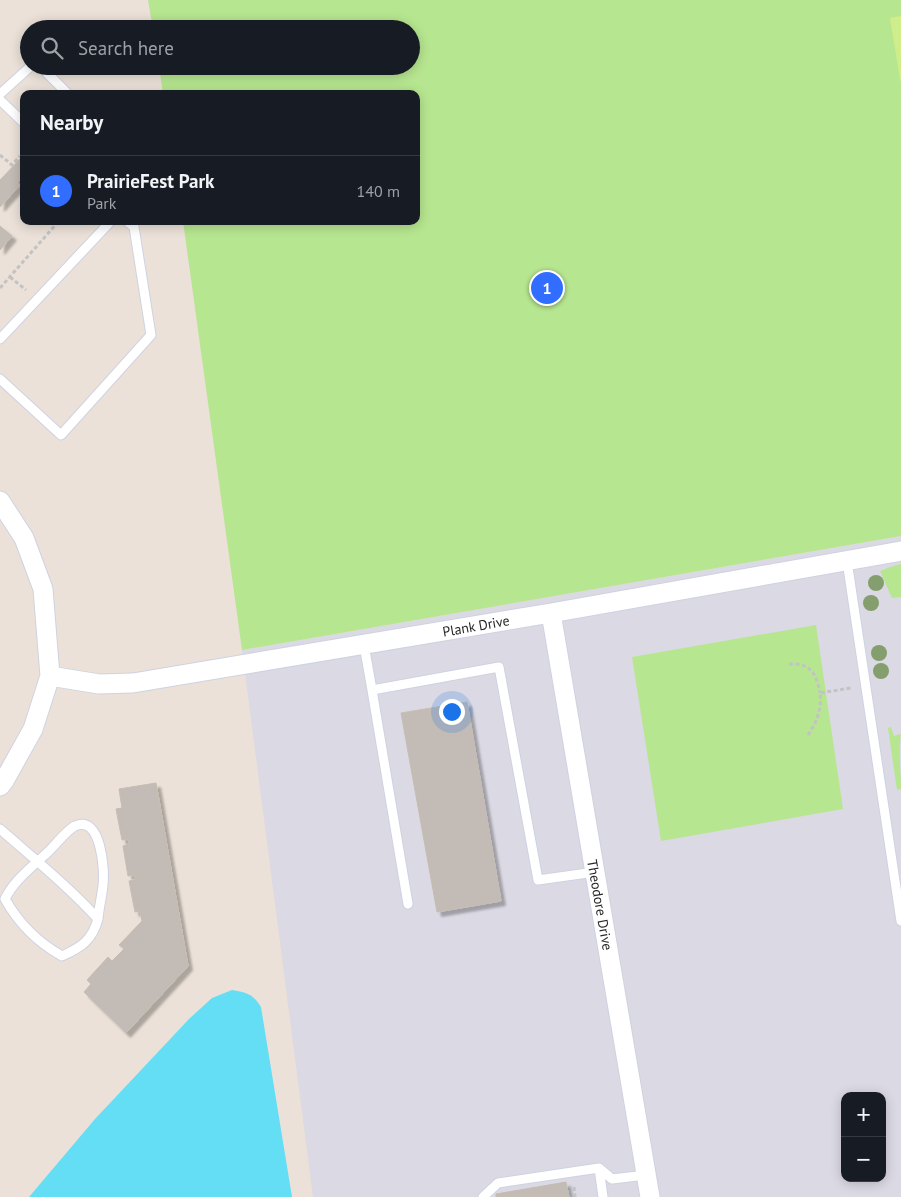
<!DOCTYPE html>
<html lang="en">
<head>
<meta charset="utf-8">
<style>
  body { margin:0; font-family:"PT Sans",sans-serif; background:#242831; color:#f1f3f6 }
  .controls { position:absolute; right:15px; bottom:15px; display:grid; overflow:hidden; border-radius:10px; box-shadow:0 2px 12px #0003 }
  .controls button { width:45px; height:45px; display:grid; place-items:center; padding:0; border:0; border-bottom:1px solid #363941; background:#171b24; color:#f1f3f6; font:25px sans-serif }
  .you { position:absolute; left:451px; top:711px; width:18px; height:18px; margin:-12px; border:4px solid #fff; border-radius:50%; background:#1a73e8; box-shadow:0 0 0 8px #1a73e833 }
  .badge { display:grid; place-items:center; width:32px; height:32px; border-radius:50%; background:#316eff; color:#fff; font-size:16px; font-weight:700 }
  .pin { position:absolute; translate:-50% -50%; border:2px solid #fff; box-shadow:0 1px 5px #0006 }
  .list { margin:0; padding:0; list-style:none }
  h2 { display:flex; justify-content:space-between; align-items:center; height:65px; margin:0; padding:0 20px; font-size:21px }
  h2 small { font-size:16px; font-weight:400; color:#9ea1a6 }
  .list li { display:grid; grid-template-columns:32px 1fr auto; gap:15px; align-items:center; box-sizing:border-box; height:70px; padding:0 20px; border-top:1px solid #363941 }
  .list b { display:block; font-size:19px; white-space:nowrap }
  .list p { margin:0; font-size:16px; white-space:nowrap; color:#9ea1a6 }
  .list em { font-size:16px; font-style:normal; color:#9ea1a6 }
  .icon { flex:none; width:28px; height:28px; fill:none; stroke:currentColor; stroke-width:2; stroke-linecap:round; stroke-linejoin:round }
  .map { position:relative; flex:none; width:901px; height:1197px; overflow:hidden }
  .search { position:absolute; background:#171b24; box-shadow:0 2px 12px #0003; left:20px; top:20px; width:400px; height:55px; display:flex; align-items:center; gap:12px; box-sizing:border-box; padding:0 18px; border-radius:28px; color:#9ea1a6; font-size:19px }
  .panel { position:absolute; background:#171b24; box-shadow:0 2px 12px #0003; left:20px; top:90px; width:400px; height:135px; border-radius:10px }
  .map>svg:first-child { display:block }
  .industrial { fill:#dbd9e3; fill-rule:evenodd }
  .green { fill:#b7e690 }
  .pitch { fill:#cfee8b }
  .water { fill:#64def5 }
  .building { fill:#c3bbb5; stroke:#c6bdb2; filter:url(#shadow) }
  .lines { fill:none; stroke-linecap:round; stroke-linejoin:round }
  .service-casing { stroke:#cdd3e2; stroke-width:11 }
  .minor-casing { stroke:#cdd3e2; stroke-width:21 }
  .path { stroke:#c3c3c3; stroke-width:3; stroke-dasharray:4 2.5; stroke-linecap:butt }
  .service { stroke:#fff; stroke-width:9 }
  .minor { stroke:#fff; stroke-width:19 }
  .tree { fill:#849e6d }
  .labels { text-anchor:middle; dominant-baseline:central; stroke-width:4; stroke-linejoin:round; paint-order:stroke }
  .street-label { font-size:14px; fill:#282828; stroke:#fff }
</style>
</head>
<body>
<div class="map">
<svg width="901" height="1197" viewBox="0 0 901 1197">
  <defs>
    <filter id="shadow"><feDropShadow dx="4.5" dy="4.5" stdDeviation="1" flood-color="#0004"/></filter>
  </defs>
  <rect width="100%" height="100%" fill="#ebe1d8"/>
  <path class="industrial" d="M901,536V1197H313L242,650ZM845,1096H882V1178H845Z"/>
  <path class="green" d="M148,0H901V536L242,650L183,221H416V94H163L159,66H411V29H153Z
    M901,564V597L892,598L880,571L890,567Z
    M816,625L843,809L661,841L632,657Z
    M891,727L894,736L901,734C898,751 901,772 901,789L897,790L888,728Z"/>
  <path class="pitch" d="M901,16V85L890,18Z"/>
  <path class="water" d="M232,990C247,993 252,993 261,1007L292,1197H29L95,1119L189,1019L212,998Z"/>
  <path class="building" d="M22,157L24,158V176L17,183L20,185L0,207V180Z
    M0,226L12,236L0,250Z
    M467,702L501,901L437,912L401,713Z
    M156,783L188,966L126,1033L84,992L91,984L87,980L108,957L112,961L124,949L119,945L142,921L140,911L135,912L129,881L135,880L134,875L128,876L123,846L129,844L128,839L122,840L116,809L122,808L119,789Z
    M566,1182L569,1197H496V1194Z"/>
  <g class="lines">
    <g class="service-casing">
      <path id="service" d="M40,66L68,94
        M0,94L31,66
        M0,100L24,123
        M0,339L111,221
        M0,379L61,435L151,335L134,227L127,221
        M847,561L901,921
        M364,645L372,690L499,667L538,880L595,872
        M372,690L408,904
        M0,829C33,858 68,886 98,919C92,940 82,947 62,956C37,942 19,924 5,899C14,880 33,866 48,852C55,845 68,829 75,826C101,814 105,870 103,885C102,896 99,907 98,919
        M599,1168L603,1197
        M483,1197L498,1183L599,1168L612,1179L646,1175"/>
    </g>
    <g class="minor-casing">
      <path id="minor" d="M0,501L24,538L43,589L50,676L33,729L4,781L0,786
        M551,613L650,1197
        M50,676L99,684L133,683L551,613L901,551"/>
    </g>
    <path class="path" d="M0,155L12,165L20,156
      M10,277L26,290
      M0,288L59,221
      M789,664C811,663 816,673 820,693
      M808,735C817,722 822,708 820,693L851,688
      M574,1187L575,1197"/>
    <use href="#service" class="service"/>
    <use href="#minor" class="minor"/>
  </g>
  <g class="tree">
    <circle cx="876" cy="583" r="8"/>
    <circle cx="871" cy="603" r="8"/>
    <circle cx="879" cy="653" r="8"/>
    <circle cx="881" cy="671" r="8"/>
  </g>
  <g class="labels">
    <g class="street-label">
      <text transform="translate(476 626) rotate(-10)">Plank Drive</text>
      <text transform="translate(600 905) rotate(80)">Theodore Drive</text>
    </g>
  </g>
</svg>
<div class="controls">
<button>+</button>
<button>−</button>
</div>
<div class="you"></div>
<div class="pin badge" style="left:547px;top:288px">1</div>
<div class="search"><svg class="icon" aria-label="search" viewBox="0 0 24 24"><circle cx="10" cy="10" r="6"/><path d="M15 15l6 6"/></svg>Search here</div>
<section class="panel">
<h2>Nearby<small></small></h2>
<ul class="list">
<li><span class="badge">1</span><div><b>PrairieFest Park</b><p>Park</p></div><em>140 m</em></li>
</ul>
</section>
</div>
</body>
</html>
